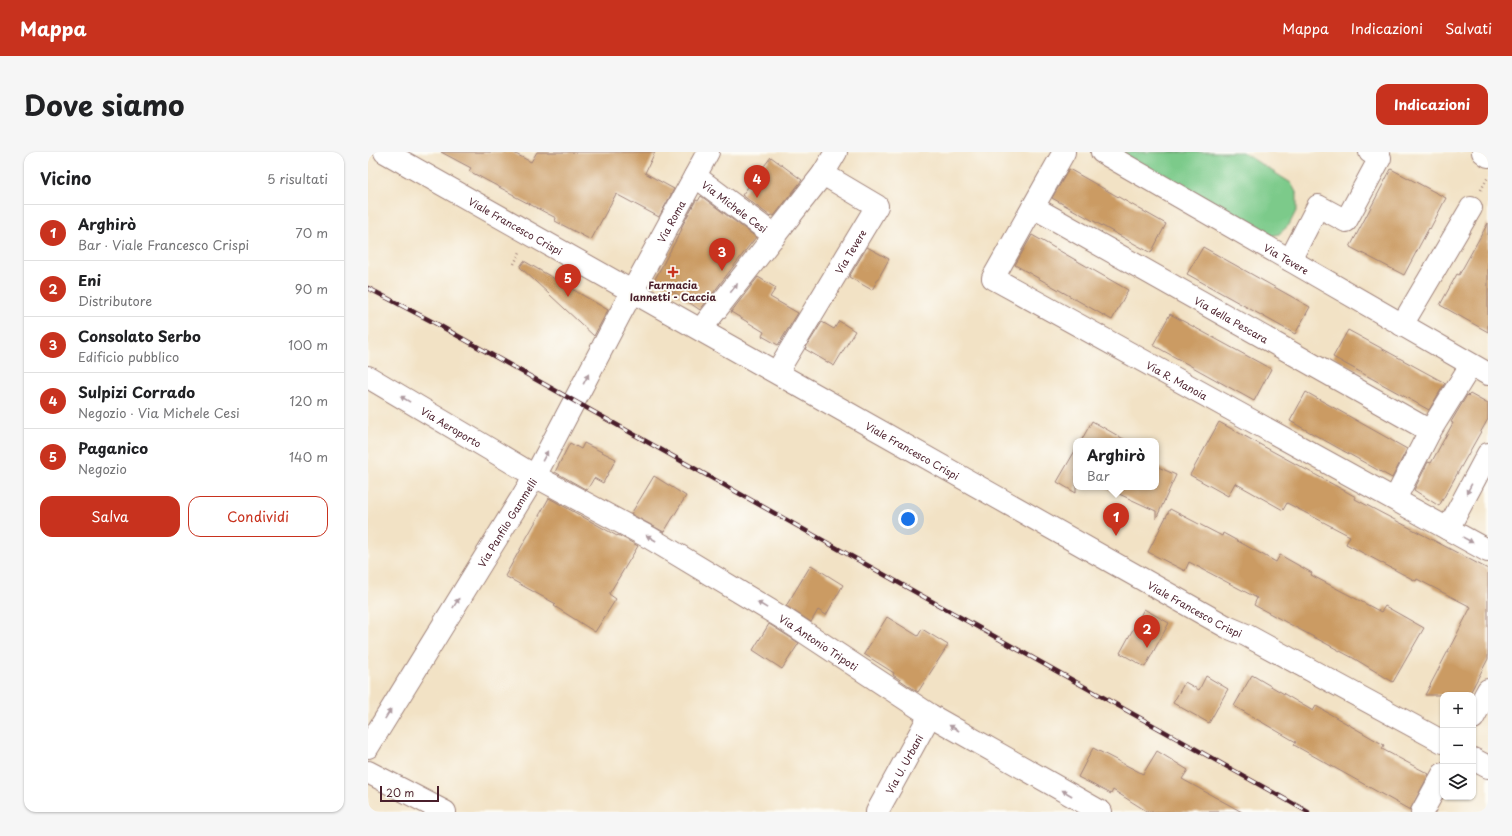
<!DOCTYPE html>
<html lang="it">
<head>
<meta charset="utf-8">
<style>
  body { margin:0; font-family:"Playpen Sans",sans-serif; background:#f6f6f6; color:#202124 }
  .controls { position:absolute; right:12px; bottom:12px; display:grid; overflow:hidden; border-radius:8px; box-shadow:0 1px 3px #0004 }
  .controls button { width:36px; height:36px; display:grid; place-items:center; padding:0; border:0; border-bottom:1px solid #e0e0e0; background:#fff; color:#202124; font:20px sans-serif }
  .scale { position:absolute; left:12px; bottom:10px; width:59px; box-sizing:border-box; padding-left:4px; border:2px solid #4a1f2b; border-top:0; font-size:11px; line-height:14px; white-space:nowrap; color:#4a1f2b; -webkit-text-stroke:3px #fdfcf7; paint-order:stroke }
  .you { position:absolute; left:540px; top:367px; width:14px; height:14px; margin:-10px; border:3px solid #fff; border-radius:50%; background:#1a73e8; box-shadow:0 0 0 6px #1a73e833 }
  .badge { display:grid; place-items:center; width:26px; height:26px; border-radius:50%; background:#c8321e; color:#fff; font-size:13px; font-weight:700 }
  .pin { position:absolute; translate:-50% -33px; filter:drop-shadow(0 1px 2px #0008) }
  .pin::after { content:''; position:absolute; top:21px; width:14px; height:12px; background:inherit; clip-path:polygon(0 0,100% 0,50% 100%) }
  .popup { position:absolute; left:705px; top:286px; width:86px; height:52px; box-sizing:border-box; display:grid; place-content:center; border-radius:8px; background:#fff; filter:drop-shadow(0 1px 3px #0005); font-size:13px; white-space:nowrap; color:#757577 }
  .popup b { font-size:15px; color:#202124 }
  .popup::after { content:''; position:absolute; left:50%; top:100%; margin-left:-8px; border:8px solid transparent; border-top-color:#fff }
  .list { margin:0; padding:0; list-style:none }
  h2 { display:flex; justify-content:space-between; align-items:center; height:52px; margin:0; padding:0 16px; font-size:17px }
  h2 small { font-size:13px; font-weight:400; color:#757577 }
  .list li { display:grid; grid-template-columns:26px 1fr auto; gap:12px; align-items:center; box-sizing:border-box; height:56px; padding:0 16px; border-top:1px solid #e0e0e0 }
  .list b { display:block; font-size:15px; white-space:nowrap }
  .list p { margin:0; font-size:13px; white-space:nowrap; color:#757577 }
  .list em { font-size:13px; font-style:normal; color:#757577 }
  .actions { display:flex; gap:8px; padding:12px 16px }
  .actions a { flex:1; padding:9px 0; border:1px solid #c8321e; border-radius:12px; text-align:center; font-size:14px; color:#c8321e }
  .actions .main { background:#c8321e; color:#fff }
  .icon { flex:none; width:22px; height:22px; fill:none; stroke:currentColor; stroke-width:2; stroke-linecap:round; stroke-linejoin:round }
  .map { position:relative; flex:none; width:1120px; height:660px; overflow:hidden; border-radius:12px }
  header { display:flex; align-items:center; gap:24px; box-sizing:border-box; height:56px; padding:0 20px; background:#c8321e; color:#fff }
  header strong { font-size:19px }
  nav { display:flex; gap:22px; margin-inline-start:auto; font-size:14px }
  .intro { display:flex; align-items:center; justify-content:space-between; box-sizing:border-box; height:96px; padding:0 24px }
  h1 { margin:0; font-size:28px }
  .button { padding:10px 18px; border-radius:12px; background:#c8321e; color:#fff; font-size:14px; font-weight:700 }
  main { display:flex; gap:24px; padding:0 24px }
  aside { flex:1; background:#fff; border-radius:12px; box-shadow:0 1px 3px #0004 }
  .map>svg:first-child { display:block }
  .green { fill:#7cca8a; stroke:#63745a }
  .building { fill:#cb9b64 }
  .lines { fill:none; stroke-linecap:round; stroke-linejoin:round }
  .minor-casing { stroke:#9e8078; stroke-width:24 }
  .path { stroke:#9e8078; stroke-width:2.5; stroke-dasharray:1 3; stroke-linecap:butt }
  .minor { stroke:#fff; stroke-width:22 }
  .rail-casing { stroke:#4a1f2b; stroke-width:4.5 }
  .rail { stroke:#fdfcf7; stroke-width:3; stroke-dasharray:9; stroke-linecap:butt }
  .oneway { fill:#ae9aa0 }
  .poi-dot { fill:#c8321e; stroke:#fdfcf7; stroke-width:1.5 }
  .labels { text-anchor:middle; dominant-baseline:central; stroke-width:4; stroke-linejoin:round; paint-order:stroke }
  .street-label { font-size:10px; fill:#4a1f2b; stroke:#fdfcf7 }
  .poi-label { font-size:10px; font-weight:bold; fill:#4a1f2b; stroke:#fdfcf7 }
</style>
</head>
<body>
<header>
<strong>Mappa</strong>
<nav><a>Mappa</a><a>Indicazioni</a><a>Salvati</a></nav>
</header>
<div class="intro"><h1>Dove siamo</h1><a class="button">Indicazioni</a></div>
<main>
<aside>
<h2>Vicino<small>5 risultati</small></h2>
<ul class="list">
<li><span class="badge">1</span><div><b>Arghirò</b><p>Bar · Viale Francesco Crispi</p></div><em>70 m</em></li>
<li><span class="badge">2</span><div><b>Eni</b><p>Distributore</p></div><em>90 m</em></li>
<li><span class="badge">3</span><div><b>Consolato Serbo</b><p>Edificio pubblico</p></div><em>100 m</em></li>
<li><span class="badge">4</span><div><b>Sulpizi Corrado</b><p>Negozio · Via Michele Cesi</p></div><em>120 m</em></li>
<li><span class="badge">5</span><div><b>Paganico</b><p>Negozio</p></div><em>140 m</em></li>
</ul>
<div class="actions"><a class="main">Salva</a><a>Condividi</a></div>
</aside>
<div class="map">
<svg width="1120" height="660" viewBox="0 0 1120 660">
  <rect width="100%" height="100%" fill="#fdfcf7"/>
  <filter id="ink" filterUnits="userSpaceOnUse"><feTurbulence type="fractalNoise" baseFrequency=".025" numOctaves="2"/><feDisplacementMap in="SourceGraphic" scale="8" xChannelSelector="R" yChannelSelector="G"/><feConvolveMatrix kernelMatrix="1 2 1 2 8 2 1 2 1" color-interpolation-filters="sRGB"/></filter>
  <filter id="wash" filterUnits="userSpaceOnUse"><feTurbulence type="fractalNoise" baseFrequency=".012" numOctaves="4" result="noise"/><feDisplacementMap in="SourceGraphic" scale="16" xChannelSelector="R" yChannelSelector="G"/><feGaussianBlur stdDeviation="0.9" result="paint"/><feColorMatrix in="noise" values="0 0 0 0 0 0 0 0 0 0 0 0 0 0 0 0 0 1.4 0 .05"/><feComposite in="paint" operator="in"/></filter>
  <g filter="url(#wash)">
    <rect width="100%" height="100%" fill="#f2e2c5"/>
    <path class="green" d="M751,0H874L923,31L929,42V57L921,73L911,82L900,85Z"/>
    <g id="blocks">
      <path class="building" d="M73,0H144L163,10L169,0H287L277,21L306,37L291,65L248,42L223,88L187,69L188,66L146,44V43L101,19L103,16Z
        M403,5L434,28L406,64L403,63L402,64L374,43Z
        M701,17L798,72L783,101L684,46Z
        M1023,17L1078,46L1062,77L1061,76L1036,123L982,95Z
        M333,44L388,85L332,158L287,127L314,77L313,76L328,48L330,49Z
        M1120,71V180L1072,153L1089,122L1091,123Z
        M664,83L760,138L744,168L647,113Z
        M499,95L521,107L504,138L481,125Z
        M835,95L942,155L927,182L819,122Z
        M156,109L240,158L226,184L152,115Z
        M390,125L408,136L402,145L430,161L410,193L394,184L396,180L363,160Z
        M802,162L903,217L886,249L785,193Z
        M471,169L487,179L466,214L437,197L454,170L466,177Z
        M980,178L1077,231L1061,258L965,205Z
        M938,240L1039,297L1024,326L922,269Z
        M1102,242L1120,252V267L1071,354L1046,338L1060,310L1063,311L1085,271L1083,270L1099,243L1100,244Z
        M724,269L759,289H713Z
        M851,270L988,345L987,347L1120,417V507L1101,543H1057L1103,455L1049,427L1048,429L978,392L982,384L919,351L915,358L867,331L860,344L822,323Z
        M202,291L213,297L216,291L248,307L235,331L226,326L219,338L187,320Z
        M708,297V341L689,330Z
        M788,314L808,323L788,367V359L736,335H788Z
        M286,324L318,344L296,380L263,362Z
        M181,346L249,384L250,383L270,394L241,442L248,447L227,480L186,454L188,452L137,424Z
        M802,357L854,384L855,381L908,410L912,403L944,421L943,423L1013,460L1017,454L1056,476L1025,530L987,507L886,453L889,446L821,410L817,419L780,400Z
        M443,413L475,433L458,463L450,458L443,470L418,454Z
        M776,457L801,471L777,515L752,501Z
        M519,465L550,484L554,477L580,493L550,540L525,523L526,521L496,502Z
        M401,472L431,491L414,517L385,498Z
        M884,523L945,559L948,554L1016,593L1014,597L1061,622L1042,658L926,593L928,590L866,554Z
        M838,524L860,537L841,571L805,551L817,530L831,538Z
        M725,596L775,622L789,599L820,618L814,627L874,660H780L745,638L743,642L710,625Z"/>
    </g>
  </g>
  <g filter="url(#ink)">
    <use href="#blocks" fill-opacity="0" stroke="#9e8078" stroke-width="1"/>
    <g class="lines">
      <g class="minor-casing">
        <g id="minor">
          <path id="s1" d="M17,0C298,157 578,318 859,475L878,483L1075,590"/>
          <path id="s2" d="M696,0L625,126L1120,399"/>
          <path id="s3" d="M734,0L1120,222"/>
          <path d="M1115,0L1120,4"/>
          <path id="s4" d="M327,24L407,84"/>
          <path id="s5" d="M665,55L1062,279"/>
          <path d="M922,108L950,54L978,69L1012,6L1002,0"/>
          <path d="M1034,173L1103,56"/>
          <path d="M333,177L455,22"/>
          <path id="s6" d="M409,220L509,54L455,22L468,0"/>
          <path id="s7" d="M0,225L167,324L282,386L418,468L562,563L733,660"/>
          <path d="M1027,347L1062,279L1103,213"/>
          <path d="M1080,377L1120,302"/>
          <path d="M1105,566L1120,538"/>
          <path id="s8" d="M0,595L167,324L252,162L340,0"/>
          <path d="M1105,607L1120,615"/>
          <path d="M0,620L77,660"/>
          <path id="s9" d="M509,660L562,563"/>
          <path d="M1054,660L1075,622"/>
        </g>
      </g>
      <path class="path" d="M1113,38L1120,25
        M146,112L152,100"/>
      <use href="#minor" class="minor"/>
      <g class="rail-casing">
        <path id="rail" d="M0,136L67,171L940,660"/>
      </g>
      <use href="#rail" class="rail"/>
    </g>
    <defs><path id="oneway-solid" d="M-6-.8H1V-3.2L6.5 0L1 3.2V.8H-6Z"/></defs>
    <g class="oneway">
      <use href="#oneway-solid" transform="translate(366 136) rotate(-52)"/>
      <use href="#oneway-solid" transform="translate(218 227) rotate(-62)"/>
      <use href="#oneway-solid" transform="translate(37 247) rotate(-149)"/>
      <use href="#oneway-solid" transform="translate(177 304) rotate(-62)"/>
      <use href="#oneway-solid" transform="translate(1101 337) rotate(118)"/>
      <use href="#oneway-solid" transform="translate(283 386) rotate(-150)"/>
      <use href="#oneway-solid" transform="translate(1100 388) rotate(29)"/>
      <use href="#oneway-solid" transform="translate(88 451) rotate(-58)"/>
      <use href="#oneway-solid" transform="translate(394 453) rotate(-149)"/>
      <use href="#oneway-solid" transform="translate(20 562) rotate(-58)"/>
      <use href="#oneway-solid" transform="translate(586 576) rotate(-150)"/>
      <use href="#oneway-solid" transform="translate(699 641) rotate(-150)"/>
    </g>
  </g>
  <path class="poi-dot" d="M303 114h4v4h4v4h-4v4h-4v-4h-4v-4h4z"/>
  <g class="labels">
    <g class="street-label">
      <text stroke="none"><textPath href="#s4" startOffset="50">Via Michele Cesi</textPath></text>
      <text stroke="none"><textPath href="#s8" startOffset="607">Via Roma</textPath></text>
      <text stroke="none"><textPath href="#s1" startOffset="150">Viale Francesco Crispi</textPath></text>
      <text stroke="none"><textPath href="#s6" startOffset="141">Via Tevere</textPath></text>
      <text stroke="none"><textPath href="#s3" startOffset="213">Via Tevere</textPath></text>
      <text stroke="none"><textPath href="#s5" startOffset="228">Via della Pescara</textPath></text>
      <text stroke="none"><textPath href="#s2" startOffset="355">Via R. Manoia</textPath></text>
      <text stroke="none"><textPath href="#s7" startOffset="97">Via Aeroporto</textPath></text>
      <text stroke="none"><textPath href="#s1" startOffset="606">Viale Francesco Crispi</textPath></text>
      <text stroke="none"><textPath href="#s8" startOffset="264">Via Panfilo Gammelli</textPath></text>
      <text stroke="none"><textPath href="#s1" startOffset="930">Viale Francesco Crispi</textPath></text>
      <text stroke="none"><textPath href="#s7" startOffset="523">Via Antonio Tripoti</textPath></text>
      <text stroke="none"><textPath href="#s9" startOffset="55">Via U. Urbani</textPath></text>
    </g>
    <g class="poi-label">
      <text x="305" y="132">Farmacia<tspan x="305" dy="12">Iannetti - Caccia</tspan></text>
    </g>
  </g>
</svg>
<div class="controls">
<button>+</button>
<button>−</button>
<button><svg class="icon" aria-label="layers" viewBox="0 0 24 24"><path d="M12 4l9 5-9 5-9-5zM3 14l9 5 9-5"/></svg></button>
</div>
<div class="scale">20 m</div>
<div class="you"></div>
<div class="pin badge" style="left:748px;top:384px">1</div>
<div class="popup"><b>Arghirò</b>Bar</div>
<div class="pin badge" style="left:779px;top:496px">2</div>
<div class="pin badge" style="left:354px;top:119px">3</div>
<div class="pin badge" style="left:389px;top:46px">4</div>
<div class="pin badge" style="left:200px;top:145px">5</div>
</div>
</main>
</body>
</html>
